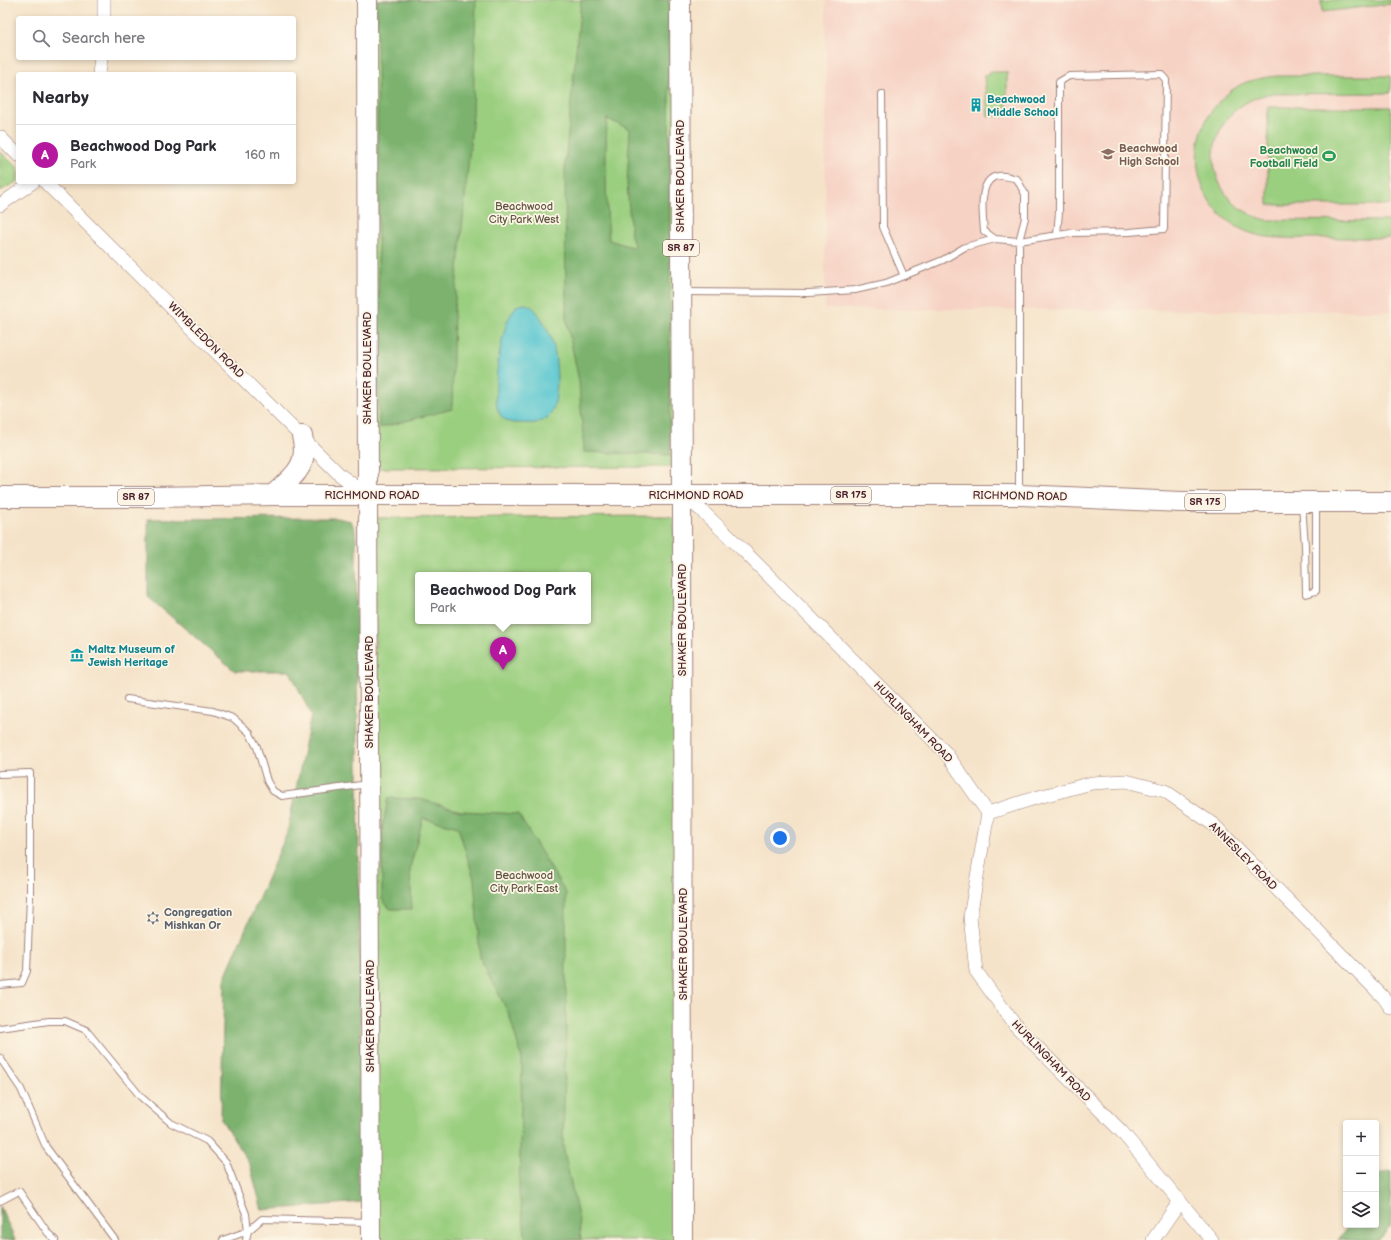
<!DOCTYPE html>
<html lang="en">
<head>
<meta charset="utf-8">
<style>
  body { margin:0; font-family:"Balsamiq Sans",sans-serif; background:#f2f2f3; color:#2b2b33 }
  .controls { position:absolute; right:12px; bottom:12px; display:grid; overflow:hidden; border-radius:4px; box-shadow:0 2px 6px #0003 }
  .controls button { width:36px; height:36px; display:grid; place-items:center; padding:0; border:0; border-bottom:1px solid #e1e1e2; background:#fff; color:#2b2b33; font:20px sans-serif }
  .you { position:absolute; left:780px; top:838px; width:14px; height:14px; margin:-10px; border:3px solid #fff; border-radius:50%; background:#1a73e8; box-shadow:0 0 0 6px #1a73e833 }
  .badge { display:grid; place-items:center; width:26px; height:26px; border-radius:50%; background:#b5179e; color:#fff; font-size:13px; font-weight:700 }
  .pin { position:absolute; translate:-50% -33px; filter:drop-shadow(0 1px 2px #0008) }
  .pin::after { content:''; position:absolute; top:21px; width:14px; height:12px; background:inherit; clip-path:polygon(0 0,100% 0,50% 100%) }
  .popup { position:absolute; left:415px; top:572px; width:176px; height:52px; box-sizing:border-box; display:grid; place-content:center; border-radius:4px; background:#fff; filter:drop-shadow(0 1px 3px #0005); font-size:13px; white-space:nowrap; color:#7c7c81 }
  .popup b { font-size:15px; color:#2b2b33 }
  .popup::after { content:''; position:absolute; left:50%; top:100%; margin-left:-8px; border:8px solid transparent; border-top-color:#fff }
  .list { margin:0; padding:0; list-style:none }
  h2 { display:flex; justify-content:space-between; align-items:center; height:52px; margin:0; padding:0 16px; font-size:17px }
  h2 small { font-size:13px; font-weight:400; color:#7c7c81 }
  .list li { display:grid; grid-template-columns:26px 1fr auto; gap:12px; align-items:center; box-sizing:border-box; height:60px; padding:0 16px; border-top:1px solid #e1e1e2 }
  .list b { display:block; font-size:15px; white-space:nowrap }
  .list p { margin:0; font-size:13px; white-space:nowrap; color:#7c7c81 }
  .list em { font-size:13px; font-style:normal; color:#7c7c81 }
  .icon { flex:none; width:22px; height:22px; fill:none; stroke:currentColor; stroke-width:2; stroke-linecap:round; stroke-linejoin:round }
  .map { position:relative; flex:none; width:1391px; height:1240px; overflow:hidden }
  .search { position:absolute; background:#fff; box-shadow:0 2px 6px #0003; left:16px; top:16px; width:280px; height:44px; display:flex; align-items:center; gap:10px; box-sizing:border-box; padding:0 14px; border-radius:4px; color:#7c7c81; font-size:15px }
  .panel { position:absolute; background:#fff; box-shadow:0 2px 6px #0003; left:16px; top:72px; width:280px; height:112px; border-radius:4px }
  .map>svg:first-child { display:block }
  .built { fill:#f6d2c4 }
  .green { fill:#9bcf80; stroke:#727756; fill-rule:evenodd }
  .forest { fill:#7cb26e; stroke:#63684c; fill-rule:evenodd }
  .water { fill:#5ac7d0; stroke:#52737e }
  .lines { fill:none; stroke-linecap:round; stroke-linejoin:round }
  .service-casing { stroke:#a0817a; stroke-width:8 }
  .minor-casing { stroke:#a0817a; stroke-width:14 }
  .secondary-casing { stroke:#a0817a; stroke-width:20 }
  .primary-casing { stroke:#a0817a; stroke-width:22 }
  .service { stroke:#fff; stroke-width:6 }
  .minor { stroke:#fff; stroke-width:13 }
  .secondary { stroke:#fff; stroke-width:18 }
  .primary { stroke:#fff; stroke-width:20 }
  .labels { text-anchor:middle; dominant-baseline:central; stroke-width:3.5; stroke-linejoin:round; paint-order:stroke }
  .shield { fill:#fcf5e5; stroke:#7f5f63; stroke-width:1 }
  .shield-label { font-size:10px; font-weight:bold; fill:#4a1f2b }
  .culture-label { font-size:11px; font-weight:bold; fill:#0d838f; stroke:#fcf5e5; text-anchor:start }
  .education-label { font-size:11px; font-weight:bold; fill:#785e54; stroke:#fcf5e5; text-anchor:start }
  .leisure-label { font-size:11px; font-weight:bold; fill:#27864d; stroke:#fcf5e5; text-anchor:end }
  .street-label { font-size:11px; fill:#4a1f2b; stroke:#fcf5e5 }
  .park-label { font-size:11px; fill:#625444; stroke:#fcf5e5 }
  .worship-label { font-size:11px; font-weight:bold; fill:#5b616d; stroke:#fcf5e5; text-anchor:start }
</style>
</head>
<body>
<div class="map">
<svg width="1391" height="1240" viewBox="0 0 1391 1240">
  <rect width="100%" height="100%" fill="#fcf5e5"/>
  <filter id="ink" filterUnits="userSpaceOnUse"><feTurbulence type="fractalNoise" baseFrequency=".025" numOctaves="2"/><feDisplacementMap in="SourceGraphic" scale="8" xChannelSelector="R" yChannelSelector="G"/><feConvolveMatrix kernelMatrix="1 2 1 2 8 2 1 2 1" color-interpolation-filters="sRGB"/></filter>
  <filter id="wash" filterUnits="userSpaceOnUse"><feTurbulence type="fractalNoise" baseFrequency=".012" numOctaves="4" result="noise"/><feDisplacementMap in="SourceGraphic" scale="16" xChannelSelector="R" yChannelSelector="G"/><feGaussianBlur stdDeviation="0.9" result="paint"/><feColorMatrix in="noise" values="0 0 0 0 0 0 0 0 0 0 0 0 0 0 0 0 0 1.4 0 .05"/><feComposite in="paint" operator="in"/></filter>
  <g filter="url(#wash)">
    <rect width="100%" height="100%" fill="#f5e3c9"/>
    <path class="built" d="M826,0H1391V311L825,309Z"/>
    <path class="green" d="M367,0H680L682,467L381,468L375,467Z
      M1321,0H1391V4L1322,12Z
      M989,72H1007V116H988L984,75H990Z
      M1278,76H1391V93L1268,94C1196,111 1196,203 1267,220L1391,221V238C1367,238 1342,238 1318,238C1292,238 1264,241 1241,229C1182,199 1184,117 1240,85C1252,79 1265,77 1278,76Z
      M1268,107H1391V205H1268Z
      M0,152L18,168V181L0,191Z
      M664,516L671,517L674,520L676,1240H375V518ZM418,575H588V621H418Z"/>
    <path class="forest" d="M377,0H476L473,115L454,311L452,409L379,428Z
      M581,0H669L670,455L584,452L579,381L566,318L565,164ZM607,119L630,129L627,184L631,235L635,248L609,240C606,198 605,161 607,119Z
      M337,518L351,521L355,530L356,540L362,1202L262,1210L250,1165L221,1119L224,979L287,833L311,715L290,671H235L148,597V519Z
      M388,798L420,799L461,811L518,814L566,893V1035L563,1146L579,1221L581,1240H526L519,1193L522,1059L509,1014L480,958L474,879L458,827L423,818L410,868L412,909H390L382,899V830Z
      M1391,1171V1226L1379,1240H1338L1349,1225H1376V1176Z
      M0,1206L15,1240H0Z"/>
    <path class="water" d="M525,304C528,305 531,306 533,308C542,316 551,336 554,348C557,363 561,407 547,418C539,423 533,424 524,423C516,423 508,424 502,417C488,403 501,340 507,322C509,317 513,312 516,306Z"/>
  </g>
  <g filter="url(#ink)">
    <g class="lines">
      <g class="service-casing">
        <path id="service" d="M882,94L883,227L904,276
          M995,239L984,231C983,217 978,184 994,177C1001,174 1010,177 1017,179L1025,194V218L1019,241V493
          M684,292L809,293L855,290L886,283L943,260L965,247L995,239L1019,241L1071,233L1129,232L1164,229L1166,80L1161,74L1069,76L1059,82V212L1057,235
          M1302,505L1305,546L1306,594L1316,591V506
          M127,699L213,711L233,718L249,732L257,747L267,781L273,791L282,796L368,784
          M0,774L30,773V897L27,971L22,983L0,985
          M0,1028L49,1021H65L86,1030L141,1097L171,1123L207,1141L226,1162L246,1214L248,1231L223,1240
          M0,1058L21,1089L46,1147L115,1240
          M0,1201L19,1191L48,1233L55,1240
          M246,1240L248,1231L262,1219L369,1222"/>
      </g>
      <g class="minor-casing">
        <path id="minor" d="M104,18V0
          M99,74L101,58
          M0,137L18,155
          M45,182L340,475L366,494
          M0,205L33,182
          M682,495L701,510L742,549L946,753L988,813L970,917L976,971L1015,1025L1122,1132L1212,1240
          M988,813L1035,798L1092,783L1126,781L1165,791L1214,825L1384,998L1391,1008
          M1153,1240L1180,1201"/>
      </g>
      <g class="secondary-casing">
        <path id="secondary" d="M368,495L371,1240
          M682,495L683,1240"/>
      </g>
      <g class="primary-casing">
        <path id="primary" d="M367,0L368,495
          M680,0L682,495
          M273,495C293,477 310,466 302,436
          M0,497H150L273,495H1020L1181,502H1391"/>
      </g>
      <use href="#service" class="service"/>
      <use href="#minor" class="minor"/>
      <use href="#secondary" class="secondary"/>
      <use href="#primary" class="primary"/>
    </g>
  </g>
  <defs>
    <g id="building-bare" transform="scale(1.08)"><path d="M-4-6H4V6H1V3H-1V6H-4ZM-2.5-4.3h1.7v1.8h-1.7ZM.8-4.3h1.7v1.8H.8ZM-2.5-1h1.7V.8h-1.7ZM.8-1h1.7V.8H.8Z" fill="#0f9aa8" stroke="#fcf5e5" stroke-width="2.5" paint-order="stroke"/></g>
    <g id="school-bare" transform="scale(1.08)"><path d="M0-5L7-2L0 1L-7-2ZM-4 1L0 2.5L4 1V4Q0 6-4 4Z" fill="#8d6e63" stroke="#fcf5e5" stroke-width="2.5" paint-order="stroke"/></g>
    <g id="stadium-bare" transform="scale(1.08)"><path d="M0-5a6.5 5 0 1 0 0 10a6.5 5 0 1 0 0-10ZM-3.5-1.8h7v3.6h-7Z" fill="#2e9e5b" stroke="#fcf5e5" stroke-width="2.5" paint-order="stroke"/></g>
    <g id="museum-bare" transform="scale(1.08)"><path d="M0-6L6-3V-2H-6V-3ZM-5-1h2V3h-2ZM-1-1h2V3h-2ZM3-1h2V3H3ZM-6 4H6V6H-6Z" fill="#0f9aa8" stroke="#fcf5e5" stroke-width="2.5" paint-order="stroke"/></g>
    <g id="synagogue-bare" transform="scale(1.08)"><path d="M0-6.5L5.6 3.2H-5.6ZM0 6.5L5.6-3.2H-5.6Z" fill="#6b7280" stroke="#fcf5e5" stroke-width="2.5" paint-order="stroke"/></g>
  </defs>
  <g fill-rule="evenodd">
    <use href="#building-bare" x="976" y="105"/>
    <use href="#school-bare" x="1108" y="154"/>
    <use href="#stadium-bare" x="1329" y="156"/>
    <use href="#museum-bare" x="77" y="655"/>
    <use href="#synagogue-bare" x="153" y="918"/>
  </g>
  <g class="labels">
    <g class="shield">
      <rect x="663" y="240" width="36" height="16" rx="3"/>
      <rect x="831" y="487" width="40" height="16" rx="3"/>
      <rect x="118" y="489" width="36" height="16" rx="3"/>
      <rect x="1185" y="494" width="40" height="16" rx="3"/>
    </g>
    <g class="shield-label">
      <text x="681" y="248">SR 87</text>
      <text x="851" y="495">SR 175</text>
      <text x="136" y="497">SR 87</text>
      <text x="1205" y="502">SR 175</text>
    </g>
    <g class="culture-label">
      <text x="987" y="99">Beachwood<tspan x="987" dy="13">Middle School</tspan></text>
      <text x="88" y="649">Maltz Museum of<tspan x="88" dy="13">Jewish Heritage</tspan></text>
    </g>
    <g class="education-label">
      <text x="1119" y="148">Beachwood<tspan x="1119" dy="13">High School</tspan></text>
    </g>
    <g class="leisure-label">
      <text x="1318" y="150">Beachwood<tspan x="1318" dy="13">Football Field</tspan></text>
    </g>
    <g class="street-label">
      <text transform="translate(680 176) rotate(-90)">SHAKER BOULEVARD</text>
      <text transform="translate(206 340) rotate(45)">WIMBLEDON ROAD</text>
      <text transform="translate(367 368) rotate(-90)">SHAKER BOULEVARD</text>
      <text x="372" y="495">RICHMOND ROAD</text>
      <text x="696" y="495">RICHMOND ROAD</text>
      <text transform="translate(1020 496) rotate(1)">RICHMOND ROAD</text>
      <text transform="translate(682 620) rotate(-90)">SHAKER BOULEVARD</text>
      <text transform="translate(369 692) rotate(-90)">SHAKER BOULEVARD</text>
      <text transform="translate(913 722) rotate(46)">HURLINGHAM ROAD</text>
      <text transform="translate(1243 856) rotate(45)">ANNESLEY ROAD</text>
      <text transform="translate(683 944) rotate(-90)">SHAKER BOULEVARD</text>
      <text transform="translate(370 1016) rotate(-90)">SHAKER BOULEVARD</text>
      <text transform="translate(1051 1061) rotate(46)">HURLINGHAM ROAD</text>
    </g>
    <g class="park-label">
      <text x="524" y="206">Beachwood<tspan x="524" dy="13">City Park West</tspan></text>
      <text x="524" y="875">Beachwood<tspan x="524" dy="13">City Park East</tspan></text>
    </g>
    <g class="worship-label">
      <text x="164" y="912">Congregation<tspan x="164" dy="13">Mishkan Or</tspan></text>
    </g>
  </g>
</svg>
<div class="controls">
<button>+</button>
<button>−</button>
<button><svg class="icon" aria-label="layers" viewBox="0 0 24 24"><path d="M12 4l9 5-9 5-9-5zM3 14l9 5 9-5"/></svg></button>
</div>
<div class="you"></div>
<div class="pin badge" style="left:503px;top:670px">A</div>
<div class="popup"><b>Beachwood Dog Park</b>Park</div>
<div class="search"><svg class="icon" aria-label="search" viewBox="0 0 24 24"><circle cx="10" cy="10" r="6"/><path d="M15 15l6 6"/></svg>Search here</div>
<section class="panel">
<h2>Nearby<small></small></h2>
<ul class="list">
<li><span class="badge">A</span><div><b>Beachwood Dog Park</b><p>Park</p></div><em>160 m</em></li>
</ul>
</section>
</div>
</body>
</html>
